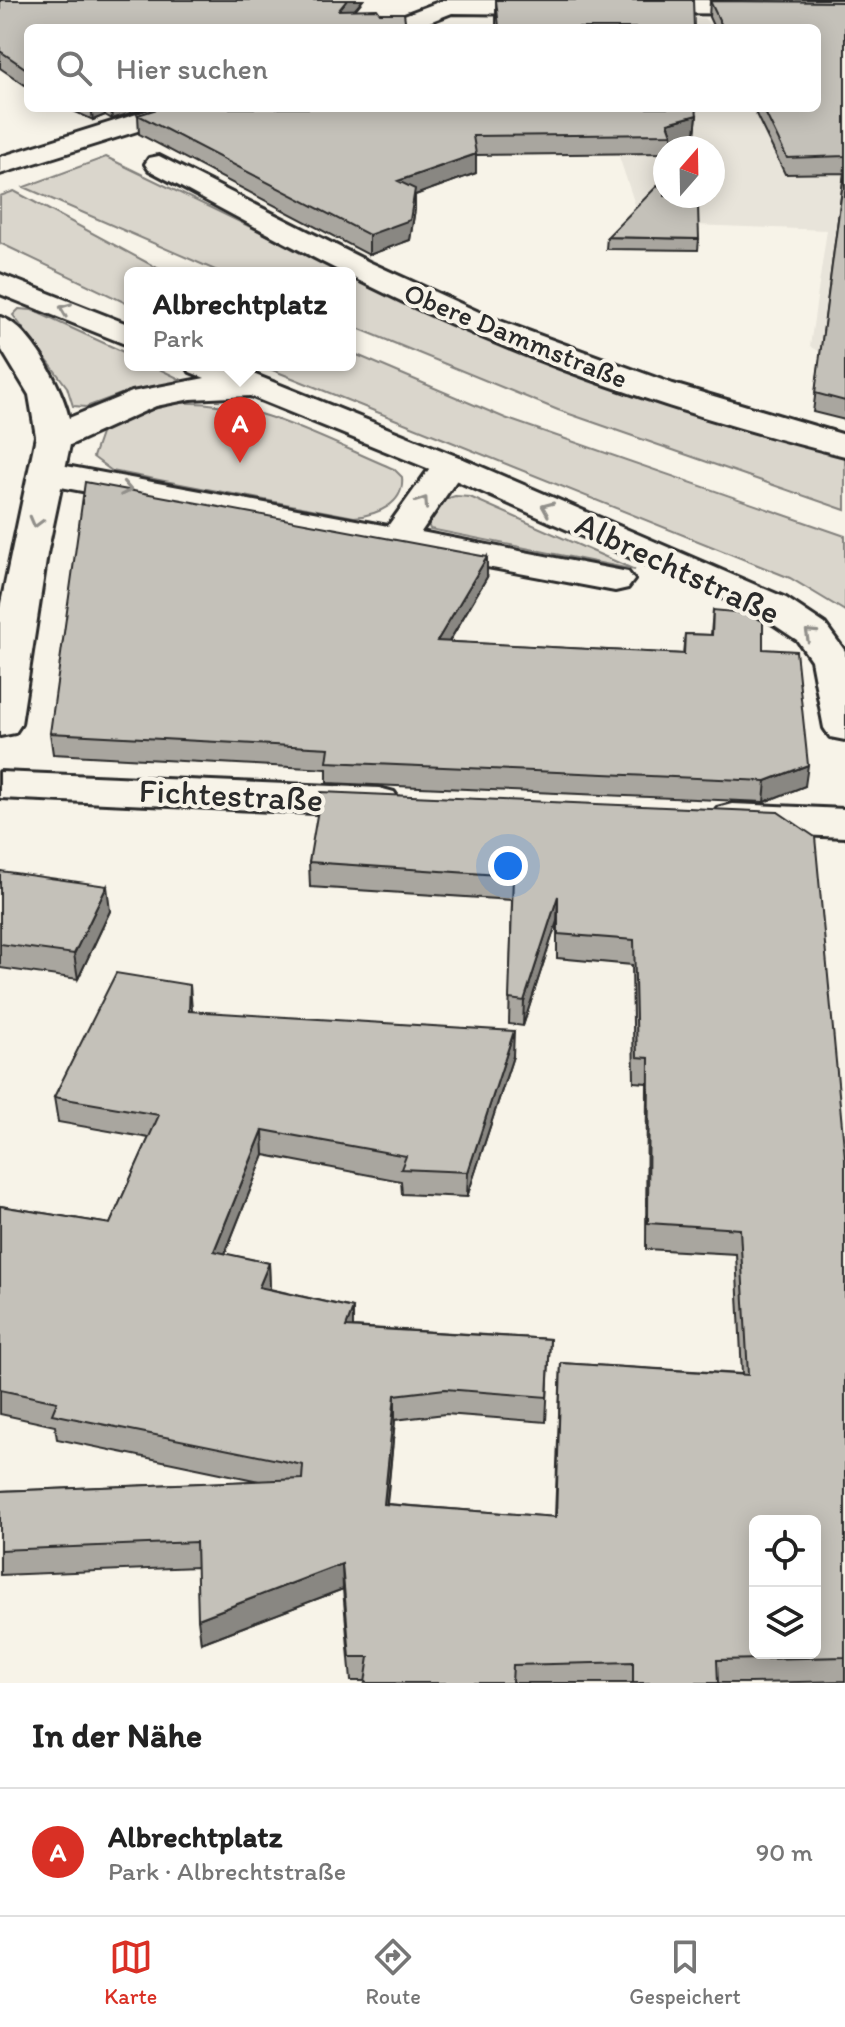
<!DOCTYPE html>
<html lang="de">
<head>
<meta charset="utf-8">
<style>
  body { margin:0; font-family:Itim,sans-serif; background:#f2f2f2; color:#222 }
  .controls { position:absolute; right:24px; bottom:24px; display:grid; overflow:hidden; border-radius:12px; box-shadow:0 4px 20px #0003 }
  .controls button { width:72px; height:72px; display:grid; place-items:center; padding:0; border:0; border-bottom:2px solid #e0e0e0; background:#fff; color:#222; font:40px sans-serif }
  .compass { position:absolute; left:653px; top:136px; width:72px; height:72px; border-radius:50%; background:#fff; box-shadow:0 4px 20px #0003; rotate:20deg }
  .you { position:absolute; left:508px; top:866px; width:28px; height:28px; margin:-20px; border:6px solid #fff; border-radius:50%; background:#1a73e8; box-shadow:0 0 0 12px #1a73e833 }
  .badge { display:grid; place-items:center; width:52px; height:52px; border-radius:50%; background:#d93025; color:#fff; font-size:26px; font-weight:700 }
  .pin { position:absolute; translate:-50% -66px; filter:drop-shadow(0 2px 4px #0008) }
  .pin::after { content:''; position:absolute; top:42px; width:28px; height:24px; background:inherit; clip-path:polygon(0 0,100% 0,50% 100%) }
  .popup { position:absolute; left:124px; top:267px; width:232px; height:104px; box-sizing:border-box; display:grid; place-content:center; border-radius:12px; background:#fff; filter:drop-shadow(0 2px 6px #0005); font-size:26px; white-space:nowrap; color:#767676 }
  .popup b { font-size:30px; color:#222 }
  .popup::after { content:''; position:absolute; left:50%; top:100%; margin-left:-16px; border:16px solid transparent; border-top-color:#fff }
  .list { margin:0; padding:0; list-style:none }
  h2 { display:flex; justify-content:space-between; align-items:center; height:104px; margin:0; padding:0 32px; font-size:34px }
  h2 small { font-size:26px; font-weight:400; color:#767676 }
  .list li { display:grid; grid-template-columns:52px 1fr auto; gap:24px; align-items:center; box-sizing:border-box; height:128px; padding:0 32px; border-top:2px solid #e0e0e0 }
  .list b { display:block; font-size:30px; white-space:nowrap }
  .list p { margin:0; font-size:26px; white-space:nowrap; color:#767676 }
  .list em { font-size:26px; font-style:normal; color:#767676 }
  .icon { flex:none; width:44px; height:44px; fill:none; stroke:currentColor; stroke-width:2; stroke-linecap:round; stroke-linejoin:round }
  .map { position:relative; flex:none; width:845px; height:1683px; overflow:hidden }
  .search { position:absolute; background:#fff; box-shadow:0 4px 20px #0003; left:24px; right:24px; top:24px; height:88px; display:flex; align-items:center; gap:20px; box-sizing:border-box; padding:0 28px; border-radius:12px; color:#767676; font-size:30px }
  .sheet { height:232px; background:#fff }
  nav { display:flex; justify-content:space-around; align-items:center; box-sizing:border-box; height:112px; border-top:2px solid #e0e0e0; background:#fff; font-size:22px; color:#767676 }
  nav a { display:grid; justify-items:center; gap:4px }
  nav .on { color:#d93025 }
  .map>svg:first-child { display:block }
  .built { fill:#e8e4da; fill-rule:evenodd }
  .green { fill:#dad6cc; stroke:#82807c; stroke-width:2 }
  .lines { fill:none; stroke-linecap:round; stroke-linejoin:round }
  .minor-casing { stroke:#2b2b2b; stroke-width:6 }
  .major-casing { stroke:#2b2b2b; stroke-width:6 }
  .minor { fill:#f7f3e8; fill-rule:evenodd }
  .major { fill:#f7f3e8; fill-rule:evenodd }
  .wall { fill:#a9a69f; stroke:#2b2b2b; stroke-width:2 }
  .shaded-wall { fill:#898782; stroke:#2b2b2b; stroke-width:2 }
  .building { fill:#c4c1b9; stroke:#2b2b2b; stroke-width:2; fill-rule:evenodd }
  .oneway { stroke:#918f8a }
  .labels { text-anchor:middle; dominant-baseline:central; stroke-width:8; stroke-linejoin:round; paint-order:stroke }
  .far-street-label { font-size:28px; fill:#2b2b2b; stroke:#f7f3e8 }
  .street-label { font-size:34px; fill:#2b2b2b; stroke:#f7f3e8 }
</style>
</head>
<body>
<div class="map">
<svg width="845" height="1683" viewBox="0 0 845 1683">
  <rect width="100%" height="100%" fill="#f7f3e8"/>
  <filter id="ink" filterUnits="userSpaceOnUse"><feTurbulence type="fractalNoise" baseFrequency=".0125" numOctaves="2"/><feDisplacementMap in="SourceGraphic" scale="16" xChannelSelector="R" yChannelSelector="G"/><feConvolveMatrix kernelMatrix="1 2 1 2 8 2 1 2 1" color-interpolation-filters="sRGB"/></filter>
  <g filter="url(#ink)">
    <path class="built" d="M570,18H704L711,25L844,26L845,366L810,346L827,230L641,223L603,108H817V28H574ZM665,148H713V196H665Z"/>
    <path class="green" d="M106,157L345,273H222L24,187Z
      M14,191L159,269L169,273H130V305L0,243V196Z
      M350,275L612,386L768,437L845,456V510L558,410L350,325Z
      M19,309L32,310L130,355V365H151L180,379L170,385L129,391L86,407L73,406L67,387L13,315Z
      M350,352L505,418L845,536V611L790,578L260,365H350Z
      M175,403C255,399 322,439 394,469L402,477C405,504 377,515 354,517L112,471L93,457L102,431L123,418Z
      M455,496L470,497L635,570L430,529L428,524L445,499Z"/>
    <g class="lines">
      <g class="minor-casing">
        <path id="minor" d="M444,0H554L562,2L565,7L562,12L553,14L452,13L414,28H380L383,23Z
          M845,0V14L634,13L625,11L622,6L629,0Z
          M156,108H196L192,114L0,174V157Z
          M159,156L369,262L492,318L673,384L845,435V456C703,421 560,374 427,313C333,270 243,220 149,170L145,164L149,158Z
          M449,454L461,458L467,465L421,532L628,572L634,580L628,588L615,591L50,485L38,481L32,474L38,467L50,463L388,526L437,458Z
          M0,772L379,788L394,792L401,802L394,812L379,816L0,798Z
          M732,804L845,809V837L732,832L717,828L710,818L717,808Z"/>
      </g>
      <g class="major-casing">
        <path id="major" d="M0,274L130,325V346L0,294Z
          M0,317C30,325 63,389 69,418L132,392L205,378L190,372L186,365H231L461,458L786,598L825,624L845,651V740L830,737L824,728L811,660L797,640L758,614L437,472L250,396L191,399L156,406L70,445L47,554L21,724L15,733L0,736V608L36,436L29,395L0,347Z"/>
      </g>
      <use href="#minor" class="minor"/>
      <use href="#major" class="major"/>
    </g>
    <path class="wall" d="M0,0H363L355,10L380,13L28,28V87L0,68Z
      M496,0L694,28L496,27Z
      M710,1L845,2V420L813,412L844,173L785,174L753,108H817V28H714L709,17Z
      M67,108H146L112,119L105,115L93,120Z
      M138,115H697L695,134L672,141L671,148H665V153L476,155V173L415,195V209L410,240L369,255L139,134Z
      M607,237L699,239L698,250L606,249Z
      M487,577L449,642L683,654L685,634L711,635L713,610L763,649L805,786L764,802L327,783V769L53,754L50,733Z
      M778,812L845,1158V1681L751,1683H365L366,1681H351L343,1589L201,1643L197,1567L0,1575V1491L259,1481L57,1439L55,1426L0,1414V1206L110,1224L149,1138L58,1122L54,1097L192,1012L513,1056L467,1197L402,1194L401,1181L264,1155L225,1254L269,1263L270,1289L353,1308V1327L550,1339L546,1422L445,1414L395,1420L387,1504L555,1517L561,1363L742,1374L736,1254L646,1249L647,1083L634,1082L632,965L557,958V921L523,1026L509,1024L512,900L310,887L309,862Z
      M0,871L110,911L78,979L0,968Z"/>
    <path class="shaded-wall" d="M347,0H363L339,28V10Z
      M91,108H104L105,115L93,120Z
      M111,108H146L112,119Z
      M697,115L695,134L672,141V134L668,123Z
      M476,154V173L415,195V209L410,240L369,255V235L398,181Z
      M487,557V577L437,662V641Z
      M808,765L805,786L764,802L766,781Z
      M107,886L110,911L78,979L74,954Z
      M558,896L557,921L523,1026L524,1001Z
      M190,985L192,1010L191,1036L189,1011Z
      M514,1031L513,1056L467,1197L468,1172Z
      M263,1130L264,1155L216,1276L214,1251Z
      M269,1263L270,1288L260,1312L259,1287Z
      M353,1308V1333L346,1327Z
      M395,1395V1420L384,1529V1504Z
      M342,1564L343,1589L201,1643L198,1619Z"/>
    <path class="building" d="M0,0H347L339,10L377,9L380,13H404L406,28H28V70L0,51Z
      M496,0H693L694,28H463L499,27Z
      M710,1L845,2V156L787,158L763,108H817V28H723Z
      M160,108H696L697,115L668,123L672,134L473,136L476,154L398,181L415,189L410,220L369,235L138,115Z
      M845,167V401L815,393Z
      M665,178V196H694L698,206L699,239L607,237Z
      M85,482L487,557L437,641L684,654L685,634L712,635L713,610L745,613L763,621V649L796,651L808,765L766,781L327,762L329,748L50,733Z
      M321,792L778,812L815,837L845,1158V1657L717,1660L718,1683H633V1662L513,1665L512,1683H365L369,1657H350L342,1564L198,1619L196,1542L0,1550V1491L302,1479L303,1465L52,1414L57,1402L0,1390V1206L110,1224L159,1115L54,1097L116,973L190,985L189,1011L514,1031L468,1172L401,1169L406,1156L263,1130L214,1251L269,1263L259,1287L353,1308L346,1327L550,1339L547,1397L445,1389L395,1395L384,1504L556,1517L561,1363L748,1375L740,1229L648,1223L649,1058L637,1057L634,940L558,934V896L524,1001L509,999L513,876L309,862ZM755,1521H815V1653H755Z
      M0,871L107,886L74,954L0,944Z"/>
    <defs><path id="oneway-chevron" d="M-2-3.5L2.5 0L-2 3.5" fill="none" stroke-width="1.6" stroke-linecap="round" stroke-linejoin="round" transform="scale(2)"/></defs>
    <g class="oneway">
      <use href="#oneway-chevron" transform="translate(65 309) rotate(-158)"/>
      <use href="#oneway-chevron" transform="translate(126 489) rotate(11)"/>
      <use href="#oneway-chevron" transform="translate(423 502) rotate(-56)"/>
      <use href="#oneway-chevron" transform="translate(547 508) rotate(-157)"/>
      <use href="#oneway-chevron" transform="translate(36 522) rotate(105)"/>
      <use href="#oneway-chevron" transform="translate(810 634) rotate(-137)"/>
    </g>
  </g>
  <g class="labels">
    <g class="far-street-label">
      <text transform="translate(516 335) rotate(22)">Obere Dammstraße</text>
    </g>
    <g class="street-label">
      <text transform="translate(678 568) rotate(25)">Albrechtstraße</text>
      <text transform="translate(231 795) rotate(3)">Fichtestraße</text>
    </g>
  </g>
</svg>
<div class="controls">
<button><svg class="icon" aria-label="locate" viewBox="0 0 24 24"><circle cx="12" cy="12" r="6"/><path d="M12 2v4M12 18v4M2 12h4M18 12h4"/></svg></button>
<button><svg class="icon" aria-label="layers" viewBox="0 0 24 24"><path d="M12 4l9 5-9 5-9-5zM3 14l9 5 9-5"/></svg></button>
</div>
<svg class="compass" viewBox="-18 -18 36 36"><path d="M0-13l5 13h-10z" fill="#e53935"/><path d="M0 13l5-13h-10z" fill="#767676"/></svg>
<div class="you"></div>
<div class="pin badge" style="left:240px;top:463px">A</div>
<div class="popup"><b>Albrechtplatz</b>Park</div>
<div class="search"><svg class="icon" aria-label="search" viewBox="0 0 24 24"><circle cx="10" cy="10" r="6"/><path d="M15 15l6 6"/></svg>Hier suchen</div>
</div>
<section class="sheet">
<h2>In der Nähe<small></small></h2>
<ul class="list">
<li><span class="badge">A</span><div><b>Albrechtplatz</b><p>Park · Albrechtstraße</p></div><em>90 m</em></li>
</ul>
</section>
<nav>
<a class="on"><svg class="icon" aria-label="map" viewBox="0 0 24 24"><path d="M3 6l6-2 6 2 6-2v14l-6 2-6-2-6 2zM9 4v14M15 6v14"/></svg>Karte</a>
<a><svg class="icon" aria-label="directions" viewBox="0 0 24 24"><path d="M12 3l9 9-9 9-9-9zM9 14v-3h6M13 9l2 2-2 2"/></svg>Route</a>
<a><svg class="icon" aria-label="saved" viewBox="0 0 24 24"><path d="M7 4h10v16l-5-4-5 4z"/></svg>Gespeichert</a>
</nav>
</body>
</html>
